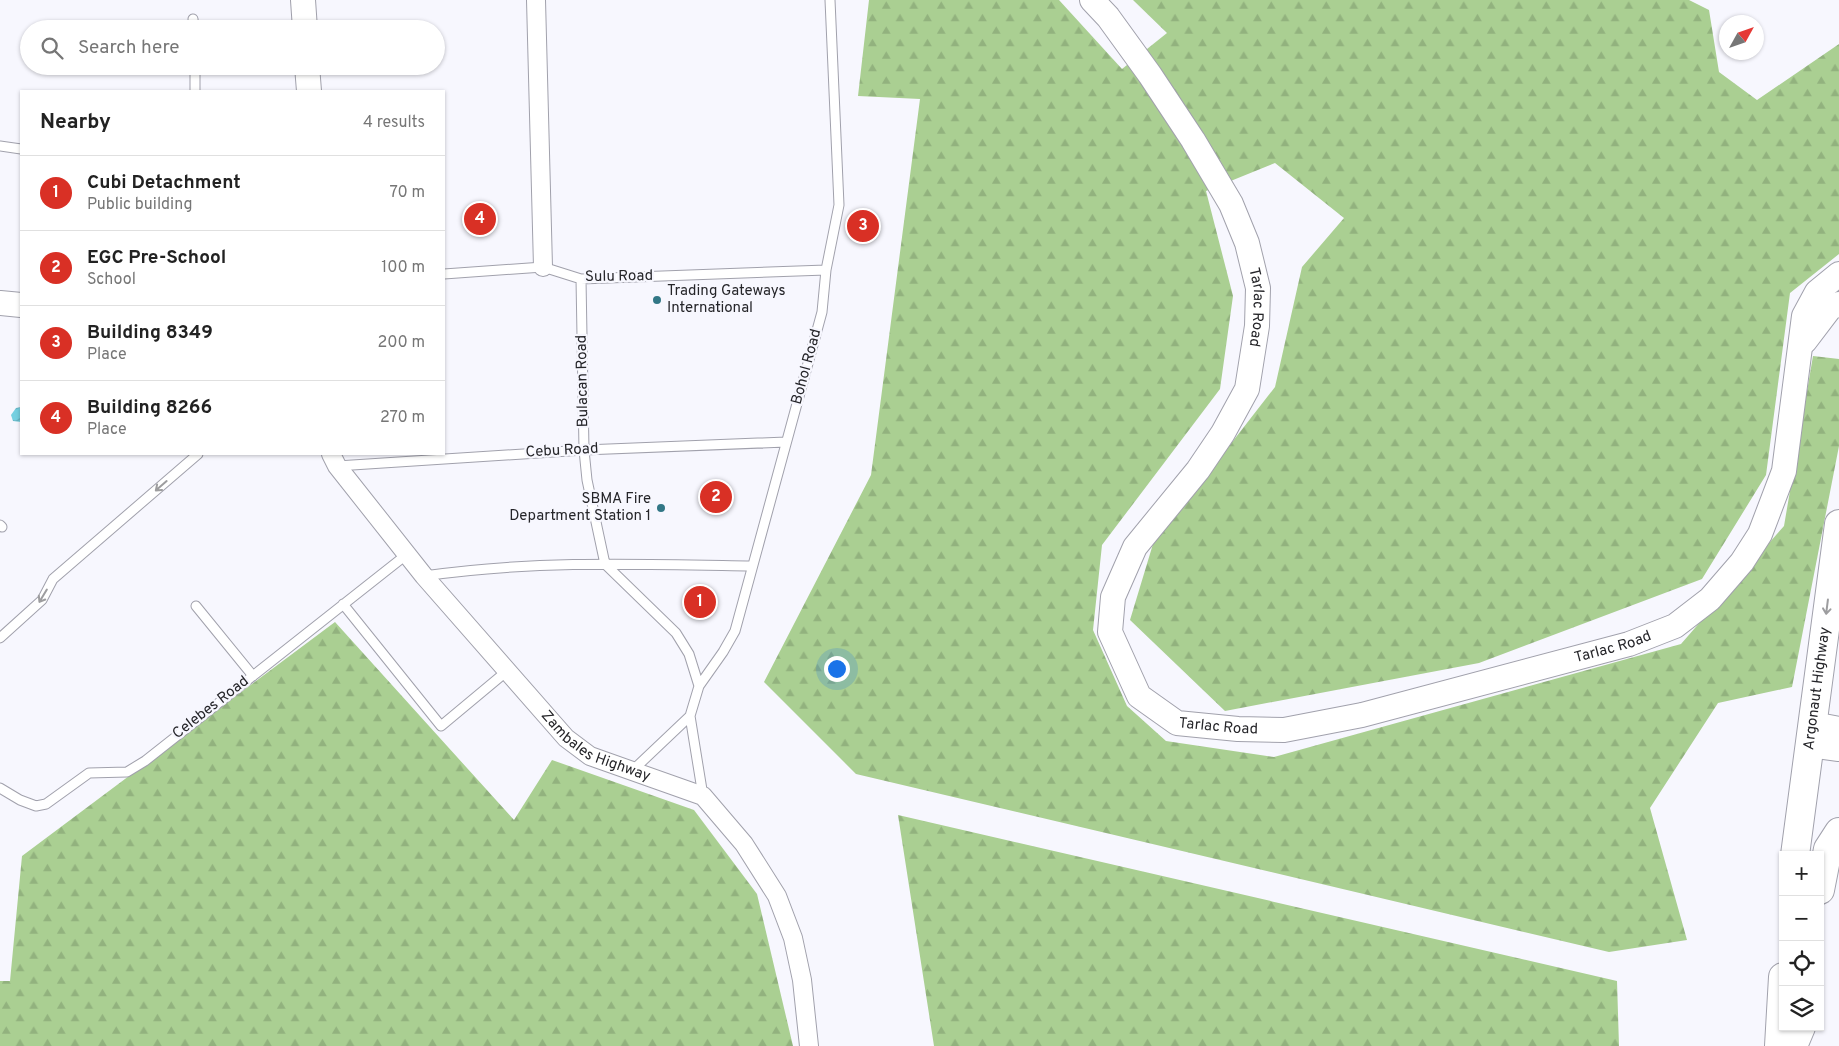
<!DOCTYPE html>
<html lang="en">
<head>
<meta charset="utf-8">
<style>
  body { margin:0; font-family:Overpass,sans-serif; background:#f6f6f6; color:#222 }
  .controls { position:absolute; right:15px; bottom:15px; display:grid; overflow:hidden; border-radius:0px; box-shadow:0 1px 4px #0004 }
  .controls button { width:45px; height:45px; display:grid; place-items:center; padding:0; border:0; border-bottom:1px solid #e0e0e0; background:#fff; color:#222; font:25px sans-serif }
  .compass { position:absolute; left:1719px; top:15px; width:45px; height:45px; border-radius:50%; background:#fff; box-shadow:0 1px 4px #0004; rotate:50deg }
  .you { position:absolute; left:836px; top:668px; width:18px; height:18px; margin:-12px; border:4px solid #fff; border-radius:50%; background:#1a73e8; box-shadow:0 0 0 8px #1a73e833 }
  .badge { display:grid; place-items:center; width:32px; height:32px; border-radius:50%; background:#d93025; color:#fff; font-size:16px; font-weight:700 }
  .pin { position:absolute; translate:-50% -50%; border:2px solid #fff; box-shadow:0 1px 5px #0006 }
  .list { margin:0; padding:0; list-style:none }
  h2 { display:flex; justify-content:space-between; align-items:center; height:65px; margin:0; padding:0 20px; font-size:21px }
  h2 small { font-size:16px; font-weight:400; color:#767676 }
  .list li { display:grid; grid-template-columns:32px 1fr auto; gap:15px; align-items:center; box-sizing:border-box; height:75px; padding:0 20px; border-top:1px solid #e0e0e0 }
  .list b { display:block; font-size:19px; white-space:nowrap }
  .list p { margin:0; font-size:16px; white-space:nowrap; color:#767676 }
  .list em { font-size:16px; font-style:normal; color:#767676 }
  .icon { flex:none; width:28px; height:28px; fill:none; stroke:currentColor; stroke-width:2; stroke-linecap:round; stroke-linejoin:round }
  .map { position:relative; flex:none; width:1839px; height:1046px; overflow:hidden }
  .search { position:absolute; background:#fff; box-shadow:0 1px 4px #0004; left:20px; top:20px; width:425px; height:55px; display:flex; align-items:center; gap:12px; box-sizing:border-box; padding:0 18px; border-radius:28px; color:#767676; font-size:19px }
  .panel { position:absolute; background:#fff; box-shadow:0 1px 4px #0004; left:20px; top:90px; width:425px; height:365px; border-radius:0px }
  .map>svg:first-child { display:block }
  .forest { fill:url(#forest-firs) }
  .water { fill:url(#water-waves) }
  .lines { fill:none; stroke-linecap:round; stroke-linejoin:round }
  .lane-casing { stroke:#a1a1ac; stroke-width:11 }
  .street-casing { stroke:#a1a1ac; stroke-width:20 }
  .secondary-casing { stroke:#a1a1ac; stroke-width:26 }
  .primary-casing { stroke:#a1a1ac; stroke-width:30 }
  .lane { stroke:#fff; stroke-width:9 }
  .street { stroke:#fff; stroke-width:18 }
  .secondary { stroke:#fff; stroke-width:24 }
  .primary { stroke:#fff; stroke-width:28 }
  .oneway { stroke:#9d9d9f }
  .poi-dot { fill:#327786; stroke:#f7f7fe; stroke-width:2 }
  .labels { text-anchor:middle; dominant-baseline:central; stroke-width:4.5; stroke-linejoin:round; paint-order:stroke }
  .street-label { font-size:15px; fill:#252529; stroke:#f7f7fe }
  .poi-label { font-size:15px; fill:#252529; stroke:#f7f7fe; text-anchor:start }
</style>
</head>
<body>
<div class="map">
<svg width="1839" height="1046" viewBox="0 0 1839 1046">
  <defs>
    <pattern id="forest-firs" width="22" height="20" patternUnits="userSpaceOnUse" patternTransform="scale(1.25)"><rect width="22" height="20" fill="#aacf92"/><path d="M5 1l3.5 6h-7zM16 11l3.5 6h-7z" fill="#92b27e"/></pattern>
    <pattern id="water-waves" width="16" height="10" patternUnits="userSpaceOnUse" patternTransform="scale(1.25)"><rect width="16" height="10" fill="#75d0e1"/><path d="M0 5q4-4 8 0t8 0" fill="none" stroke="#65b2c1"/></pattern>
  </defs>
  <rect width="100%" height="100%" fill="#f7f7fe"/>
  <path class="forest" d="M869,0H1059L1122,69L1167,33L1133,0H1689L1709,10L1719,72L1757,100L1839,44V254L1790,293L1766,475L1702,579L1479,663L1225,711L1130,620L1153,544L1275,387L1302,267L1344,218L1275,163L1206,191L1233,296L1220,389L1102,545L1093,630L1127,706L1166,741L1274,757L1681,644L1784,526L1813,356L1839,359V446L1792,687L1718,703L1650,808L1687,940L1609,952L856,774L764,682L871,475L920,99L858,96Z
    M335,622L514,820L552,760L694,810L757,894L793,1046H0V981H10L22,856Z
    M898,815L1617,981L1619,1046H934Z"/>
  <path class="water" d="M21,407V422L13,421L11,415L16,408Z"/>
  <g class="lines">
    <g class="lane-casing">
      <path id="lane" d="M193,19L194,29
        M195,66V91
        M0,146L21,149
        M444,274L543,267L581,279L826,270
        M581,279L584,450L587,480L605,564L676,633L689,654L699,686
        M337,466L584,450L786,442
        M0,525L2,527
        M424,576C533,560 643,564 752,566
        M343,604L441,726L507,671
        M196,606L253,676
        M0,638L42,600L53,579L198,454
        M690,716L703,796
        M632,771L690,716L699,686L723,652L735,631L822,312L826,270L839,205L830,0
        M0,788L20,800L36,806L46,804L89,773L127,772L145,761L406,555"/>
    </g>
    <g class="street-casing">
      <g id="street">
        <path d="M536,0L543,267"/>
        <path id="s1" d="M331,454L337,466L424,576L566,738L590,756L703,796L744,844L777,896L793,938L802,980L809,1046"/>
      </g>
    </g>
    <g class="secondary-casing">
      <g id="secondary">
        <path d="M303,0L305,29"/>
        <path id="s2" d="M1092,0L1108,17L1150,75L1193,140L1231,204L1247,243L1258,288L1257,326L1247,389L1223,433L1198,470L1135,547L1113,597L1110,632L1139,696L1177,723L1238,729L1284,730L1362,715L1629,644L1675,626L1710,599L1742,562L1760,534L1784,471L1804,316L1817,292L1839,274"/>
        <path d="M307,66L309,91"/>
        <path d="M0,303L21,305"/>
        <path d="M1805,341L1830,308L1839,304"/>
        <path d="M1813,724L1839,729"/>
        <path d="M1810,745L1839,749"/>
      </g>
    </g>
    <g class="primary-casing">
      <g id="primary">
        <path id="s3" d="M1795,855L1839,524"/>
        <path d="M1820,890L1828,849L1839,832"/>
        <path d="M1779,1046L1783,977"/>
        <path d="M1793,1046L1801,1027"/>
      </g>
    </g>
    <use href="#lane" class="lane"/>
    <use href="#street" class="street"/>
    <use href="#secondary" class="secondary"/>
    <use href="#primary" class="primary"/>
  </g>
  <defs><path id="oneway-shaft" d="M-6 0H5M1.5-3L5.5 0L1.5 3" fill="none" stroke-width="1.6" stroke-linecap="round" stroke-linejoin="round" transform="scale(1.25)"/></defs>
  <g class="oneway">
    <use href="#oneway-shaft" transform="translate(161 486) rotate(139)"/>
    <use href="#oneway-shaft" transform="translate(43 596) rotate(121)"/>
    <use href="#oneway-shaft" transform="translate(1827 607) rotate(97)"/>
  </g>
  <g class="poi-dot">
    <circle cx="657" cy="300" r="5"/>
    <circle cx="661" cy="508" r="5"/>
  </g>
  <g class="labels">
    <g class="street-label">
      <text transform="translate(619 277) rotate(-1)">Sulu Road</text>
      <text stroke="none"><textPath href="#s2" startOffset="355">Tarlac Road</textPath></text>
      <text transform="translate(807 367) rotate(-75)">Bohol Road</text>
      <text transform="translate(583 381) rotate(-91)">Bulacan Road</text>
      <text transform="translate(562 451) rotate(-3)">Cebu Road</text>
      <text stroke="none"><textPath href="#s2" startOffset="1285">Tarlac Road</textPath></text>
      <text stroke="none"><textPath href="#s3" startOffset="168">Argonaut Highway</textPath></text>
      <text transform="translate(211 708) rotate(-38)">Celebes Road</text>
      <text stroke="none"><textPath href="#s2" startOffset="880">Tarlac Road</textPath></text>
      <text stroke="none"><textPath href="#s1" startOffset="399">Zambales Highway</textPath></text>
    </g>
    <g class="poi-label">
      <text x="667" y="291">Trading Gateways<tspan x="667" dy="17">International</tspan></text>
      <text x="651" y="499" text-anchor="end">SBMA Fire<tspan x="651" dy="17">Department Station 1</tspan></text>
    </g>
  </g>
</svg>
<div class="controls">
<button>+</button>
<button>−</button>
<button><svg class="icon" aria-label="locate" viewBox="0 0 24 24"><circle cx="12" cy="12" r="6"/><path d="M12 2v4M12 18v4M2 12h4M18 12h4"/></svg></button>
<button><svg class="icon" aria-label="layers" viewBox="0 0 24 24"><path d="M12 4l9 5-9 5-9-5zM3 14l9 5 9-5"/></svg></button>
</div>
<svg class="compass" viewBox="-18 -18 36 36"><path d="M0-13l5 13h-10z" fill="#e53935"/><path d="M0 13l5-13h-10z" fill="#767676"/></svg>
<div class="you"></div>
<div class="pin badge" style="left:700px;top:602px">1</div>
<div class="pin badge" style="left:716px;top:497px">2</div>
<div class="pin badge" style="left:863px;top:226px">3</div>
<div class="pin badge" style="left:480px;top:219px">4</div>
<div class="search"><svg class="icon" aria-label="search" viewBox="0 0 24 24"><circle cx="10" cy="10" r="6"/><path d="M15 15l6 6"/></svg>Search here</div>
<section class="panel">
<h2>Nearby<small>4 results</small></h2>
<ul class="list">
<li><span class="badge">1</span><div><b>Cubi Detachment</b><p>Public building</p></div><em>70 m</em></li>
<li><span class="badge">2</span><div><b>EGC Pre-School</b><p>School</p></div><em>100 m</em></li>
<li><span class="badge">3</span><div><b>Building 8349</b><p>Place</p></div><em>200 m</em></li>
<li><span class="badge">4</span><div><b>Building 8266</b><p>Place</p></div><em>270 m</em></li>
</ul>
</section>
</div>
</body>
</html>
